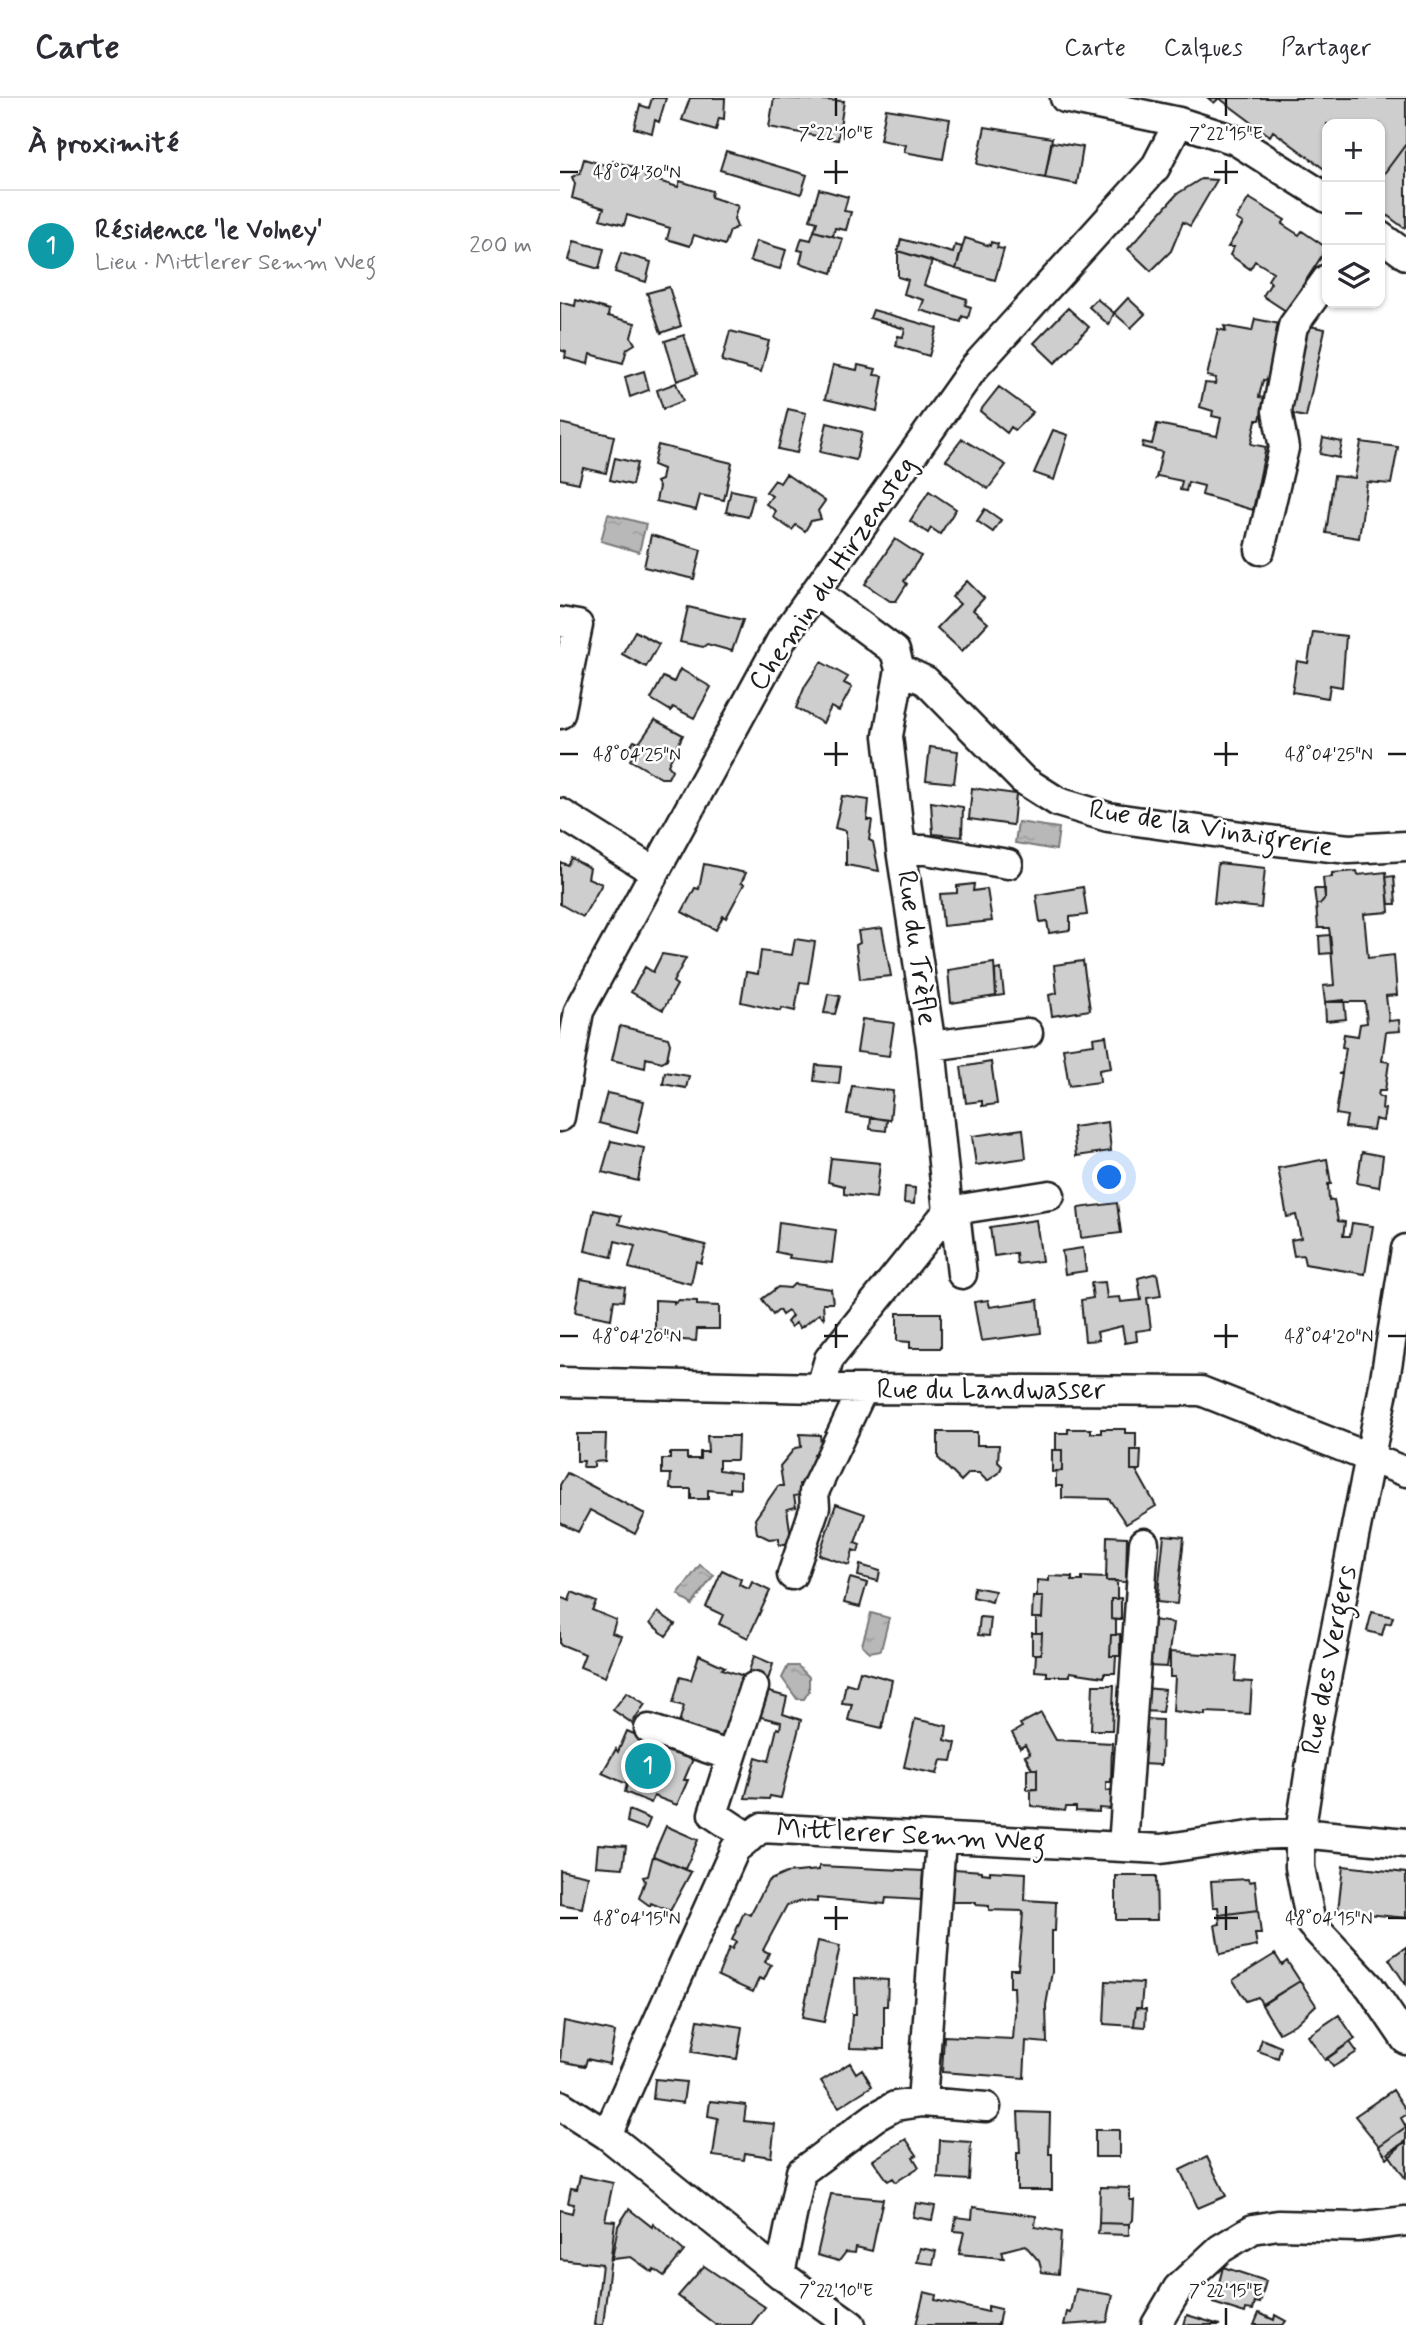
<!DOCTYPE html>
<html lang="fr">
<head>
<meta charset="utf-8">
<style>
  body { margin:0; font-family:Mynerve,sans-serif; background:#f7f7f7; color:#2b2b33 }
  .controls { position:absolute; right:21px; top:21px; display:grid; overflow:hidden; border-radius:14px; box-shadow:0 2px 5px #0004 }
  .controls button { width:63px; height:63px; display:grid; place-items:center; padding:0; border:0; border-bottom:2px solid #e1e1e2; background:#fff; color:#2b2b33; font:35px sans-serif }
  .you { position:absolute; left:550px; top:1080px; width:24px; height:24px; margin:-18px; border:5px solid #fff; border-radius:50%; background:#1a73e8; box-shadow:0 0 0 10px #1a73e833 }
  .badge { display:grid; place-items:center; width:46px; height:46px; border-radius:50%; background:#1c1c1c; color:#fff; font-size:23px; font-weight:700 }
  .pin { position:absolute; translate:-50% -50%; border:4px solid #fff; box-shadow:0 2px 7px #0006 }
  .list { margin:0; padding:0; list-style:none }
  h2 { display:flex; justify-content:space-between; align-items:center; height:91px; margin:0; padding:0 28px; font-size:30px }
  h2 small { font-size:23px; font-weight:400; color:#7c7c81 }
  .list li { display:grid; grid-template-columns:46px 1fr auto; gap:21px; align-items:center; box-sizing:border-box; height:112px; padding:0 28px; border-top:2px solid #e1e1e2 }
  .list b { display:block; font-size:26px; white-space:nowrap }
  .list p { margin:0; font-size:23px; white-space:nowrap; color:#7c7c81 }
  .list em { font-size:23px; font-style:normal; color:#7c7c81 }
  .icon { flex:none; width:38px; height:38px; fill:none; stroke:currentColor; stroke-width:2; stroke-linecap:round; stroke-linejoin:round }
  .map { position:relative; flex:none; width:846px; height:2227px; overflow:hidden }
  header { display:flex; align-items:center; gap:42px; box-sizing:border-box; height:98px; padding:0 35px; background:#fff; border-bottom:2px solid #e1e1e2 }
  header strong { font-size:33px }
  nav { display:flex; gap:38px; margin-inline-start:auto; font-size:24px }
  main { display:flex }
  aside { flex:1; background:#fff }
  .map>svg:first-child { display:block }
  .water { fill:url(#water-ripples); stroke:#7a7a7a; stroke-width:2 }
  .building { fill:#cecece; stroke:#1c1c1c; stroke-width:2 }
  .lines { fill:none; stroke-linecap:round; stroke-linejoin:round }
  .minor-casing { stroke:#1c1c1c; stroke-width:33 }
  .minor { stroke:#fff; stroke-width:28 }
  .ticks { fill:none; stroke:#1c1c1c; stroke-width:2.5 }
  .labels { text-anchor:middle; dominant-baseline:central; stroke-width:5; stroke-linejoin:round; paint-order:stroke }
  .street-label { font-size:28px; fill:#1c1c1c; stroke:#fff }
  .ticks-label { font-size:18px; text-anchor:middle; fill:#1c1c1c; stroke:#fff; stroke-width:5; stroke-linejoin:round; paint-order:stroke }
</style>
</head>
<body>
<header>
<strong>Carte</strong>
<nav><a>Carte</a><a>Calques</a><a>Partager</a></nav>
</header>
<main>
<aside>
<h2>À proximité<small></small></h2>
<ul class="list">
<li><span class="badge" style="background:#0f9aa8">1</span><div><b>Résidence 'le Volney'</b><p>Lieu · Mittlerer Semm Weg</p></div><em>200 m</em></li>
</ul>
</aside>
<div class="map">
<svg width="846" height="2227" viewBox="0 0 846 2227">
  <defs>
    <pattern id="water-ripples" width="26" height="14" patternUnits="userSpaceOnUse" patternTransform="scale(1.75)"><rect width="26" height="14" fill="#b8b8b8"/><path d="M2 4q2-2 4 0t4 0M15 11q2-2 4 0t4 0" fill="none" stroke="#9e9e9e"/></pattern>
  </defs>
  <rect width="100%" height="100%" fill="#fff"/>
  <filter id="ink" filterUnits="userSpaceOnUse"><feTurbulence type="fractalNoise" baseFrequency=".0143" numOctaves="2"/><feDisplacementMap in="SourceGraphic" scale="14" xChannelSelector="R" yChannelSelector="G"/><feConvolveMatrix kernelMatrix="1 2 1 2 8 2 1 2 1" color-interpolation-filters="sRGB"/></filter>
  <g filter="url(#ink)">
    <path class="water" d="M48,416L86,426L79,454L41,443Z
      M458,724L499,730L496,752L455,745Z
      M140,1467L154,1477L132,1507L118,1496Z
      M311,1515L329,1520L321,1552L310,1554L302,1547Z
      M228,1568H238L249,1579V1593L244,1601H237L222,1580Z"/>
    <path class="building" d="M92,0H106L99,24L95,22L92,35L74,30L80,7L89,10Z
      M130,0H165L164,21L159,20L156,32L122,22Z
      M214,0L284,3L278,42L209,29Z
      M648,0H846V46L820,81V26H767V73L713,33L710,38L659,0L654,5Z
      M326,11L390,21L383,61L344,54L346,47L320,42Z
      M425,29L492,40L485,80L417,66Z
      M492,44L523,49L517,86L485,80Z
      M846,46V128L844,130L820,112V81Z
      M166,53L247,77L241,96L160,72Z
      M24,61L51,69L53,63L86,73L85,79L118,89L120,83L152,93L151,99L178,108L174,121L177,129L170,133L165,147L134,137L130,148L107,141L110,130L67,117L64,127L40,121L44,110L12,100L15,86L12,79L20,75Z
      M641,81L657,82L630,128L623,124L611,153L591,173L568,151L617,96Z
      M259,91L288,99L284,113L291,114L286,132L275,130L273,138L254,133L257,124L250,122Z
      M689,100L725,122L722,126L739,137L742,133L767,150L726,213L703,198L711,185L708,182L713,174L695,163L690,171L670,157L674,149H668L683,125L676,121Z
      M254,133L283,141L272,175L240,165L243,153L238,152L242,140L251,142Z
      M405,140L430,148L431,144L438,146L437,150L444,151L435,182L396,171Z
      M341,141L393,155L395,147L402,149L396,171L338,153Z
      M14,143L44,151L39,171L9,162Z
      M196,143L226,152L220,171L190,163Z
      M338,153L372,163L364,187L407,201L405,207L411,209L408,220L402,218L401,224L360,212L364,202L344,196L348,182L338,179Z
      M61,155L91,164L86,184L55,174Z
      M109,189L121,228L101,235L87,195Z
      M568,200L585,216L571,230L554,215Z
      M537,201L554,215L549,227L529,209Z
      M16,202L49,212L48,218L75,225L71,239L75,246L67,251L63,265L30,256L28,266L5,260L6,254L0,252V204L15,208Z
      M508,210L529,229L495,265L474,245Z
      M313,212L377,230L369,258L336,248L338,238L343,239L345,231L310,220Z
      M695,221L720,226L709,283L703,282L699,299L705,300L700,322H696L691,346L706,349L693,412L642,397L644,388L628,384L626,393L620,392L622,383L598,378L596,380L602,354L582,349L583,344L592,346L597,326L657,338L661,320L652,318L653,313L640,309L645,285L655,286L656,280L647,278L658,231L666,233L664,228L692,233Z
      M744,227L765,231L746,319L726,315Z
      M170,233L209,243L201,274L162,263Z
      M124,237L137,276L117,283L105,243Z
      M273,267L297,272L298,267L316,271L314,277L323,278L317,313L265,301Z
      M84,273L89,292L70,299L65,279Z
      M116,285L123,303L103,311L97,292Z
      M439,289L473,314L455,332L451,329L447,335L420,313Z
      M228,311L246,315L237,355L218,351Z
      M0,325L54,338L46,375L23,370L19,385L0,381Z
      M267,325L302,334L296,362L260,354Z
      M493,332L508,337L494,382L474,375Z
      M763,340L782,344L779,360L760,356Z
      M402,341L446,367L428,391L386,362Z
      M801,344L838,349L831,386L807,384L799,440L766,435L774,378L795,380Z
      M98,347L172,365L164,402L140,397L136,412L96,403L99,389L96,384L101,382L103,371L93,367Z
      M55,360L77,365L72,387L50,382Z
      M226,376L265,403L258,413L261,421L251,423L245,433L236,427L232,432L213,419L216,413L206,406L212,398L206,394L215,382L220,385Z
      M171,392L194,397L188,419L166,414Z
      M369,393L396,411L380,436L371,430L368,435L350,423Z
      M425,411L441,422L433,434L417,423Z
      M91,437L141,452L134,481L84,469Z
      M335,441L361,458L344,483L347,486L336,503H330L305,486Z
      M407,483L424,500L413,512L428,525L402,553L377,530L400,506L392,499Z
      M128,509L183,522L172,553L147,546L143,549L120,544Z
      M75,533L99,546L86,569L62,556Z
      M753,534L786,538L782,589L770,587L768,600L732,594L737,563L748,565Z
      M261,564L288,579L284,585L292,589L279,613L271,609L263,625L236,610L245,588Z
      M120,571L151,589L134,620L113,609L111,613L91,601L103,579L114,584Z
      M95,622L123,637L108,667L112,672L108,680H101L70,662L75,655L69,651L74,643L79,645Z
      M370,649L398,653L394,685L366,682Z
      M412,690L456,696L453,727L409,721Z
      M282,698L309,702L307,722H312L309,742L313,744L319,773L286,767V733L275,730Z
      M371,704L403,709L402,739L373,736Z
      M11,760L30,770L28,780L42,786L23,819L0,806V764L7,767Z
      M658,765L705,770L701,810L654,805Z
      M144,766L186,775L181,785L184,786L166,820L163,818L156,832L122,814L135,790L139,791Z
      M797,773L798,777L826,774L829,814L804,816L808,860L834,857L837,897L826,898L829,923L839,922L840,933L826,934L822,963L829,964L825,993H819L818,998L823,1000L822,1011H825L823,1023L815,1021L813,1032L785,1029L787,1018L776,1016L782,976H778L782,975L786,950L782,949L784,936L798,938L800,926L807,925L805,904H765L763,888L774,887L770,837L769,830H758L756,806H760L765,800L763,780L772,779V775Z
      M834,778L836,806H829L826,779Z
      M414,786L413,793L427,791L432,823L383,828L380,796L397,795V788Z
      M523,789L527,817L510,819V832L489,835L487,823L480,824L476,797Z
      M754,791H765V800L760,806H756Z
      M322,830L331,878L300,881L296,847L300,845L298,833Z
      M770,837L772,855L760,856L759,838Z
      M235,841L255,844L248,885L240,884L235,913L222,910L221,913L181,904L186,874L198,876L201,853L232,857Z
      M102,856L126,860L113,884L117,887L103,912L71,894L85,869L93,874Z
      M523,863L530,912L492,918L489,897L497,895L494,867Z
      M434,865L436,898L391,905L388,872Z
      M441,871L444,897L436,898L435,872Z
      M268,896L280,898L275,916L264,915Z
      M784,902L786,921L766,923L765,904Z
      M302,921L334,925L329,958L297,954Z
      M60,928L108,940L110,946L107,961L102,964L86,960L85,970L52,962Z
      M546,938L551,970L539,972L540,984L509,988L503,950L534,946L533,940Z
      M431,964L437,1006L422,1008V1003L406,1005L401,969Z
      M256,967L281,969L279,986L254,983Z
      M105,974L129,978L126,990L103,986Z
      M292,988L333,993L330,1022L287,1016Z
      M47,995L84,1003L77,1035L39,1025Z
      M311,1019L327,1022L326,1033L310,1031Z
      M548,1024L551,1053L516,1058L513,1029Z
      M463,1031L466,1060L416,1067L412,1038Z
      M51,1043L84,1050L78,1083L42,1074Z
      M802,1054L823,1058L819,1089L797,1085Z
      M271,1060L320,1065L316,1100L284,1096V1088L268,1084Z
      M767,1061L771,1086H768L769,1103L774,1102L778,1123L785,1124L783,1138H790L792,1125L813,1128L805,1176L745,1166L743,1157L734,1158L731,1142L741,1140L736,1117L727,1119L718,1070Z
      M345,1089L355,1090L354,1106L344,1105Z
      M557,1105L561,1135L521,1140L518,1110Z
      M34,1112L61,1118L59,1126L146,1147L141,1165L136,1163L131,1186L69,1170L75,1148L55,1143L52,1159L25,1153Z
      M476,1122L482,1163L457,1166L456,1155L434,1158L430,1129Z
      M219,1124L276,1132L272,1165L229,1160L230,1157L216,1154Z
      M523,1150L526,1173L505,1176L502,1153Z
      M597,1175L601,1198L587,1200L591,1231L576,1233L577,1243L565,1245L562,1228L537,1234L539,1242L525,1243L521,1202L533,1200L531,1185L545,1184L547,1200L560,1199L561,1204L581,1202L578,1180Z
      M21,1181L65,1189L63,1203L54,1202L51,1221L15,1214Z
      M234,1186L271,1191L273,1205H263L264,1220L259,1216L240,1230L236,1225L231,1229L227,1224L232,1218L228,1213L222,1217L219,1212L213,1217L202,1201L218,1189L230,1190Z
      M95,1202L114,1203V1206L119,1202L137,1203V1207L159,1208V1231H137L136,1243L109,1241V1233H95Z
      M428,1202L430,1209L478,1202L481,1235L421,1243L414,1204Z
      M337,1215H381V1250H350V1244L337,1243Z
      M508,1331H531V1335H541V1331H565V1335H576V1352H571V1372H576L596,1408L566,1426L549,1401L502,1400V1388H496V1373H502V1352H496V1335H508Z
      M378,1334H417V1347H439L438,1364L442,1368L439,1375L427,1383L419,1375H409L401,1383L378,1360Z
      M17,1336H46L45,1363L34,1364V1369H23L24,1363H17Z
      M240,1336L260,1337L262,1356H254L256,1366L247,1385L239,1386L240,1397L234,1398L236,1409L227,1411L231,1439L229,1445L219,1447V1440L209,1441L197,1435L195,1421L218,1388H223L220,1368L235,1350L241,1349Z
      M147,1338H178L177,1362H159V1372L180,1375V1391L170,1390V1394L148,1392V1401H131V1391H110L111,1376H102V1361H110V1355H127V1361H140V1354H148Z
      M492,1352H502V1373L492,1374Z
      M571,1352H581L580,1372H571Z
      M7,1375L85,1416L75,1436L30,1412L18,1434L0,1425V1387Z
      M276,1406L305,1416L295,1445L300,1447L298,1454L293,1452L289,1467L259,1457Z
      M604,1437L624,1439L617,1506L597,1504Z
      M547,1438L567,1439L566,1484L546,1483Z
      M300,1467L320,1473L318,1483L298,1478Z
      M162,1472L181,1481L179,1487L189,1491L192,1484L210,1493L188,1540L159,1526L163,1517L146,1509Z
      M489,1478L512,1479V1483H522V1479L546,1480V1483H557V1501H551V1521L556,1522V1537H551L550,1558H556L555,1575H544V1579L510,1574V1578H487V1574L475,1573L476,1556H481L482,1535H476V1520H482L483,1499H477V1482L489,1483Z
      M290,1480L307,1485L300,1509L284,1505Z
      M414,1489L435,1493L432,1504L413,1499Z
      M12,1494L36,1504L32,1512L56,1522L52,1535L61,1538L45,1579L20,1569L25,1556L0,1546V1499L9,1503Z
      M473,1499H483L482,1520H472Z
      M561,1500V1522L551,1521V1501Z
      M98,1514L115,1526L106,1538L90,1525Z
      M812,1514L833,1519L831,1525L825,1526L822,1537L807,1533Z
      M420,1519L431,1520L429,1538L418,1537Z
      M593,1522L613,1525L607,1569L587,1568Z
      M472,1535H482L481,1556H472Z
      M560,1536V1558H550L551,1537Z
      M610,1554L677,1558L675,1583L692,1584L690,1616L645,1614V1617L613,1613L615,1579H610Z
      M139,1557L165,1569L162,1571L184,1578L163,1642L117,1631L124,1608L113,1605L120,1579L131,1582Z
      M194,1558L213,1566L207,1585L187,1579Z
      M300,1573L332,1582L322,1630L288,1622L292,1606L282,1605L286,1585L296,1588Z
      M533,1587H554L552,1632H531Z
      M585,1590L605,1592L602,1614L582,1613Z
      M206,1593L227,1599L223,1616L241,1622L221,1700L210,1698L209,1701L185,1700L196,1659L209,1663L217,1630L220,1631L221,1624L197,1618Z
      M67,1594L85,1606L72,1625L53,1612Z
      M481,1615L496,1642L552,1645L551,1684H546V1693L551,1692V1711L539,1710V1714L516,1713V1709H506L505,1713L471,1708V1691H477V1671H472L465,1658L470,1656L465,1647L460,1650L452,1635L462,1629L460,1626Z
      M355,1621L387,1628L385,1642L396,1645L392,1663L381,1662L377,1676L344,1669Z
      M582,1621L602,1622L601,1667L581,1666Z
      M67,1633L133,1661L124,1682H128L117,1707L94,1698L91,1705L65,1694L67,1686L42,1675L56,1651L58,1654Z
      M467,1671H477V1691L467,1692Z
      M69,1712L90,1721L86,1731L67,1724Z
      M106,1728L138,1742L125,1771L93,1758Z
      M38,1746L66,1748L63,1770L36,1768Z
      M93,1758L131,1774L110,1813L91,1805L90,1808L79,1800L85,1783L83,1779L88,1778Z
      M259,1768L363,1773L361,1802L326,1800L325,1806L257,1800V1804L241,1803L227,1807L203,1852L209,1855L205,1864L211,1867L204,1882L199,1880L193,1894L158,1878L169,1850L172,1851L176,1844L172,1842L184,1814L190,1817L208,1783L226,1775L259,1772Z
      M783,1768L846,1775V1820L778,1813Z
      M394,1771L422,1773V1775L430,1776V1773L466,1775L465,1802L496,1804L495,1833H492V1874L486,1907L487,1945L466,1943L464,1980L382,1974L384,1938L453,1941L455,1915L454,1889H450V1871H458L462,1829L463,1813L429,1812V1808L416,1807V1804H391Z
      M0,1772L28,1778L22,1810L0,1806Z
      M556,1778H596L597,1822H556Z
      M688,1781L689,1784L695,1783L698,1812L659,1817L658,1809H653L651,1783Z
      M698,1812L701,1836H695L697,1848L660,1856L655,1827L660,1826L659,1817Z
      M258,1843L280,1848L264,1924L242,1920Z
      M846,1849V1887L829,1861Z
      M715,1856L722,1867L727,1863L740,1883L702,1906L698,1899L686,1903L673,1882Z
      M295,1880L328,1882L327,1908H324V1951L290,1950L292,1916H296Z
      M546,1883L583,1885L581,1910H576L574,1928L544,1926Z
      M740,1883L756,1907L737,1925L719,1935L702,1907Z
      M576,1910L586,1911L585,1929L574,1928Z
      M779,1917L795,1941L765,1962L748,1938Z
      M138,1922L182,1929L177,1961L132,1954Z
      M4,1923L55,1934L49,1966L27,1961L25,1968L0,1963Z
      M702,1941L721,1949L718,1960L698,1953Z
      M790,1944L797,1954L773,1969L767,1960Z
      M290,1965L296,1975L302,1971L312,1988L279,2009L261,1983Z
      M95,1981L126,1984L123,2005L93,2001Z
      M833,1992L846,2012V2017L841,2020L846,2029L819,2048L795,2018Z
      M150,2003L186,2007L184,2023L215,2026L211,2059L185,2055L184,2062L153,2058L158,2020L148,2018Z
      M458,2014L490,2015L489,2056H492V2092H457V2055H460Z
      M846,2029V2043L827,2060L819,2048Z
      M535,2032H559V2059H535Z
      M346,2041L357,2057L353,2059L359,2069L336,2084L333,2080L328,2083L313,2062Z
      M380,2042L411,2044L409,2082L378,2080Z
      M846,2043V2079L845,2080L828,2055Z
      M647,2059L666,2098L638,2110L620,2072Z
      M20,2078L53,2085L45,2122L55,2123L43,2227H35L42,2166L0,2161V2112L12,2115L14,2106L8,2105L11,2090L17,2091Z
      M540,2089L570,2090V2102H574L573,2122L569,2126L539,2125Z
      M271,2096L323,2101L312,2153L296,2149L295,2155L286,2154L279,2163L257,2157Z
      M356,2105L375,2108L372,2122L353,2119Z
      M413,2109L476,2118L475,2129L501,2134L498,2176L482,2174L479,2163L465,2147L442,2153L444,2160L399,2156L404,2134L394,2133L396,2119L412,2121Z
      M69,2111L92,2129L93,2126L124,2153L104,2178L94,2171L92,2174L71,2159L52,2161L58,2128Z
      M539,2125L569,2126V2137L538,2136Z
      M360,2150L376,2153L373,2166L357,2164Z
      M144,2168L205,2209L191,2227H156L118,2198Z
      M663,2169L706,2183L700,2205L695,2204L693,2212L686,2211L685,2215L653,2205L657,2192L653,2191L654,2187L659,2185Z
      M516,2191L553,2197L547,2224L504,2227L507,2214L511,2215Z
      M364,2194L376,2197L375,2202L428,2214V2208L441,2211L438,2227H356Z
      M699,2215L714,2222L715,2217L726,2223L723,2227H694Z
      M627,2217L660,2227H624Z"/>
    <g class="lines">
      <g class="minor-casing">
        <path id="minor" d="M505,0L619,24L675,42L767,100
          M820,138L846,157
          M700,452L724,350L717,313L733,228L767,181
          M257,495L335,553L340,571L328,638L341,752L371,948L388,1113L269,1261L261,1289
          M0,524L18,527L0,616
          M340,571L366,583L462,681L498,704L548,719L717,743L789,751L846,748
          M0,715L93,773
          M341,752H366L448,766
          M371,948L468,935
          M0,1019L19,913L222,541L413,271L595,70L619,24
          M846,1151L823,1293L757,1626L740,1735V1769L751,1826L810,1889L846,1942
          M402,1176L396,1123L388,1113L490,1097
          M0,1284L303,1291L641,1293L846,1374
          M232,1477L255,1409L254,1394L303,1291
          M89,1631L171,1658
          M189,1740L153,1716L194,1589
          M563,1749L584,1445
          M362,2004L426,2009
          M0,2007L47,2037L220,2176L291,2227
          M47,2037L175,1751L201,1730L601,1751L696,1737L740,1735L846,1745
          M220,2176L241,2074L315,2019L335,2008L362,2004L381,1742
          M596,2227L618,2190L660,2151L693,2131L718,2127L797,2129L846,2123"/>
      </g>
      <use href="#minor" class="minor"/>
    </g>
  </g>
  <path class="ticks" d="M276,0V18M666,0V18M276,62V86M666,62V86M0,74H18M264,74H288M654,74H678M276,644V668M666,644V668M0,656H18M264,656H288M654,656H678M828,656H846M276,1226V1250M666,1226V1250M0,1238H18M264,1238H288M654,1238H678M828,1238H846M276,1808V1832M666,1808V1832M0,1820H18M264,1820H288M654,1820H678M828,1820H846M276,2210V2227M666,2210V2227"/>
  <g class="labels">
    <g class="street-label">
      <text transform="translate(273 476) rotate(-56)">Chemin du Hirzensteg</text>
      <text transform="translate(651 731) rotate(9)">Rue de la Vinaigrerie</text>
      <text transform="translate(356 850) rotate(82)">Rue du Trèfle</text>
      <text x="431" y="1292">Rue du Landwasser</text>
      <text transform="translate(770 1562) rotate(-79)">Rue des Vergers</text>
      <text transform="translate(351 1738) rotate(3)">Mittlerer Semm Weg</text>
    </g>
  </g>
  <g class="ticks-label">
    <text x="276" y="41">7°22'10"E</text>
    <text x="666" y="41">7°22'15"E</text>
    <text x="77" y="80">48°04'30"N</text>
    <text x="77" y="662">48°04'25"N</text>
    <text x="769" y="662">48°04'25"N</text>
    <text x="77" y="1244">48°04'20"N</text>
    <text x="769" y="1244">48°04'20"N</text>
    <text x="77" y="1826">48°04'15"N</text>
    <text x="769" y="1826">48°04'15"N</text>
    <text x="276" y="2198">7°22'10"E</text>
    <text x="666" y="2198">7°22'15"E</text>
  </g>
</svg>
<div class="controls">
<button>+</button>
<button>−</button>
<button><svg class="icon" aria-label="layers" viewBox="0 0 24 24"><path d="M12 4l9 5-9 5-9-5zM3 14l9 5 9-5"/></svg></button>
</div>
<div class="you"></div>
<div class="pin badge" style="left:88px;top:1668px;background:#0f9aa8">1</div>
</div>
</main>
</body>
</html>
